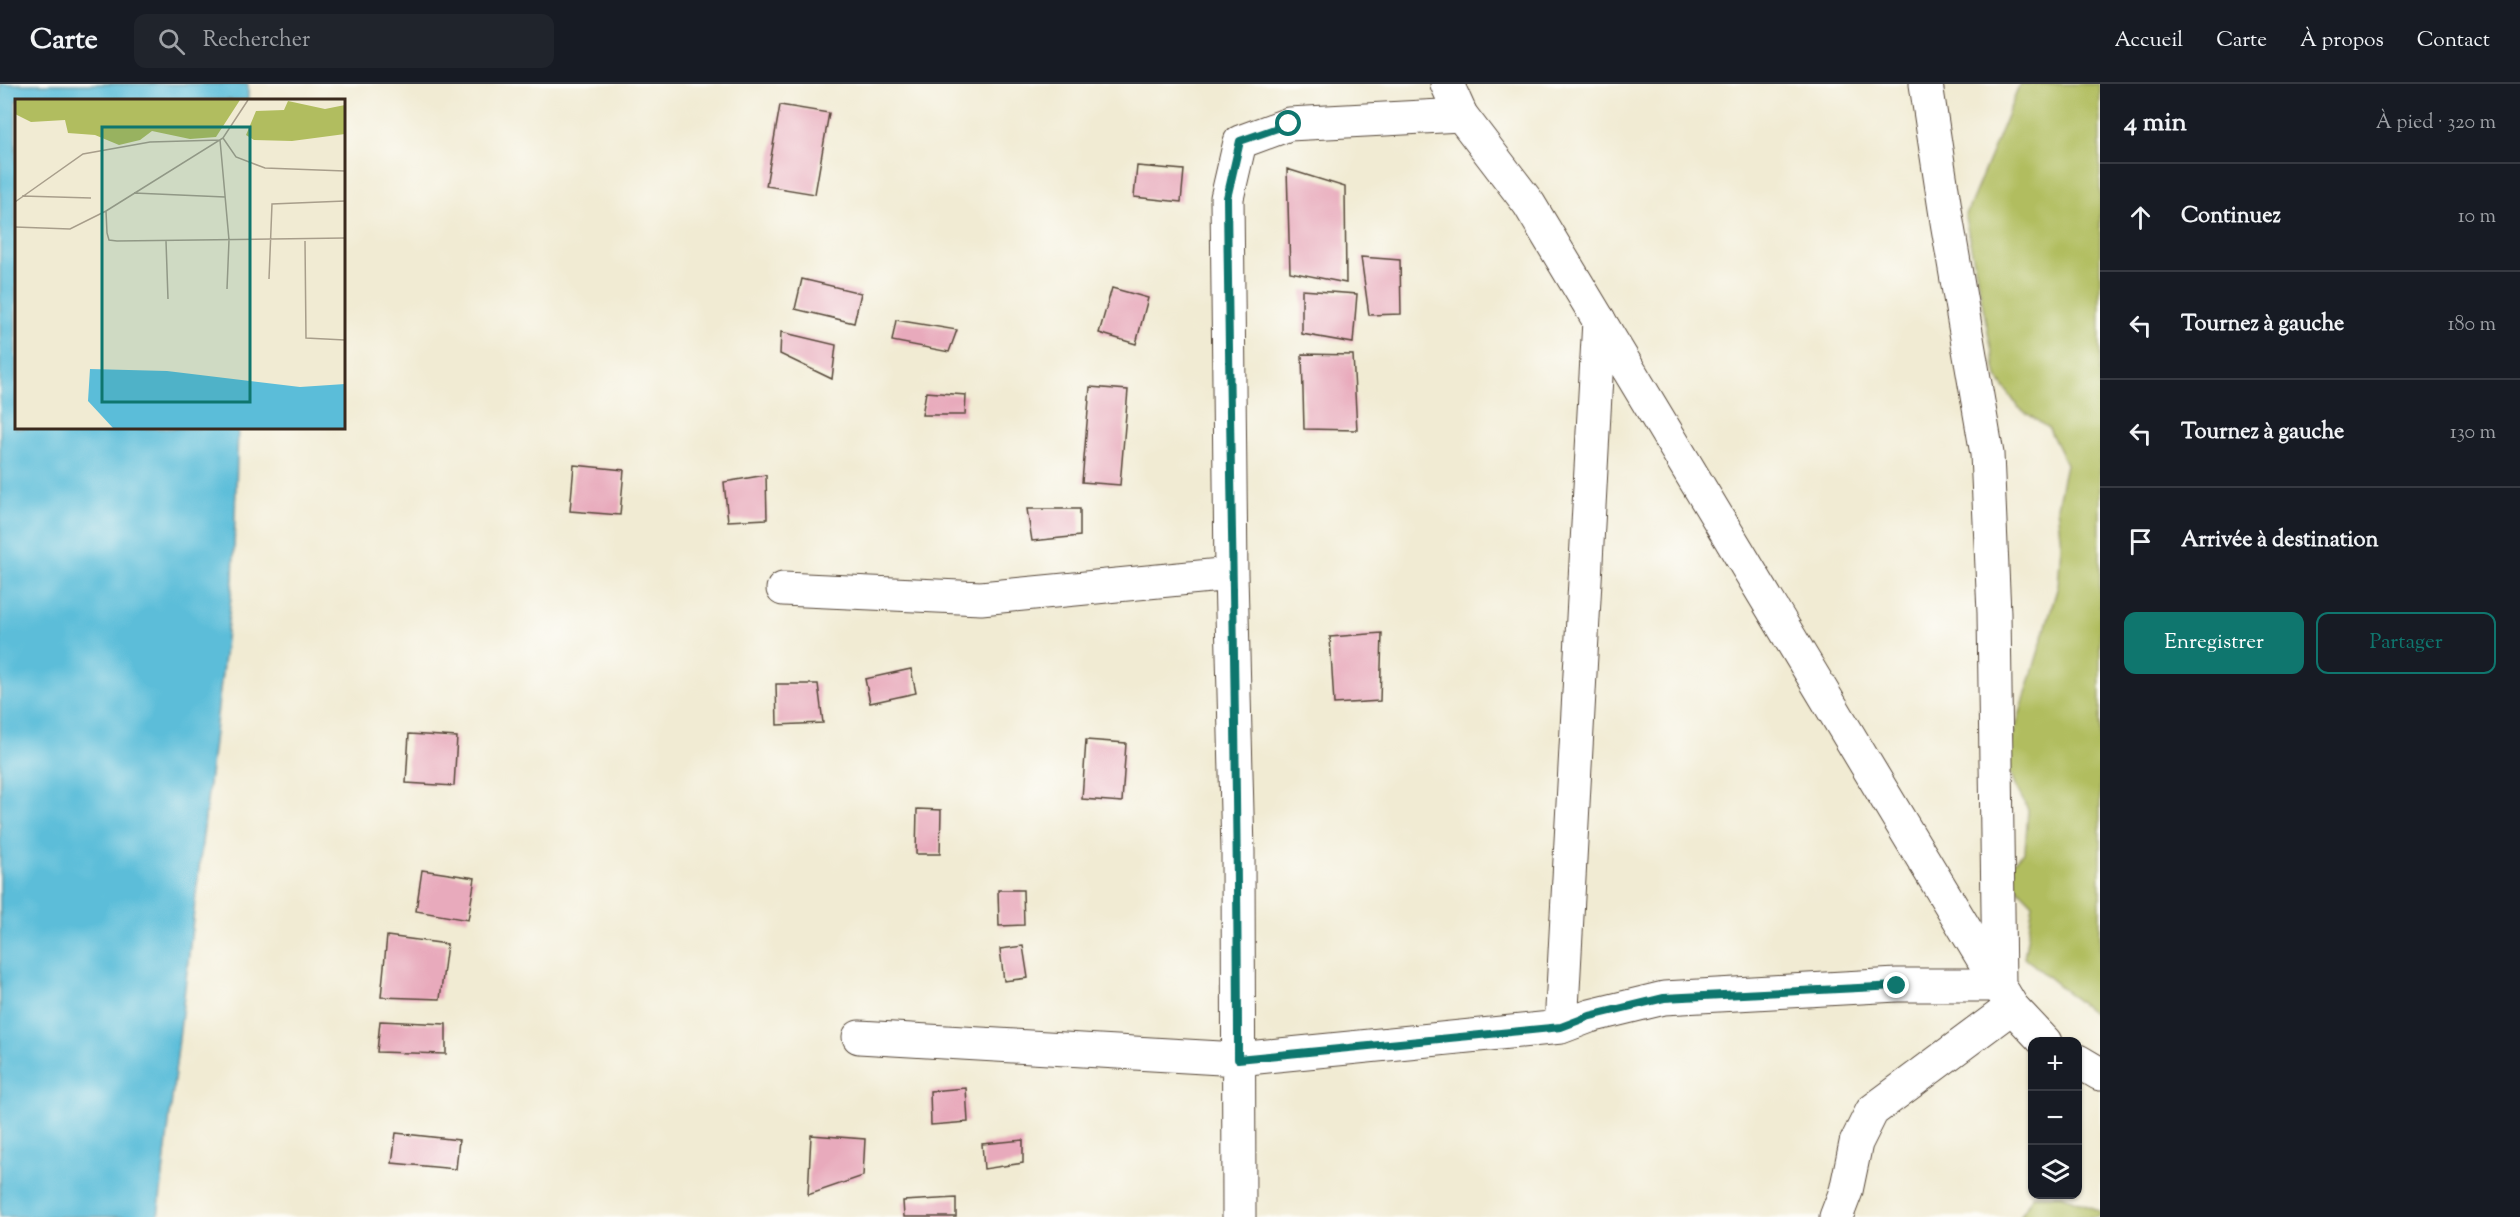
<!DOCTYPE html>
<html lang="fr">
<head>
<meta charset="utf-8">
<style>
  body { margin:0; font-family:"Sorts Mill Goudy",serif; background:#20242c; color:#f1f3f6 }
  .controls { position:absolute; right:18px; bottom:18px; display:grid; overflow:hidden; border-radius:12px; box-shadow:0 2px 4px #0004 }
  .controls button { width:54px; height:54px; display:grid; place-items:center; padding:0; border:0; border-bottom:2px solid #363941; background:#171b24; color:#f1f3f6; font:30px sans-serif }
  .stop { position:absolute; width:18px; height:18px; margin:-14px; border:4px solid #0f766e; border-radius:50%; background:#fff }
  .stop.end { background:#0f766e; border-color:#fff; box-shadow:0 2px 6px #0008 }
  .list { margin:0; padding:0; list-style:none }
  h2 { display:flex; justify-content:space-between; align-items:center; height:78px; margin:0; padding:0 24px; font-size:26px }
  h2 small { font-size:20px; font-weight:400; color:#9ea1a6 }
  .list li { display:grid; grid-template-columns:39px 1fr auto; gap:18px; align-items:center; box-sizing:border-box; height:108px; padding:0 24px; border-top:2px solid #363941 }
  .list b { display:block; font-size:22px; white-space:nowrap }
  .list em { font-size:20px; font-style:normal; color:#9ea1a6 }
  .actions { display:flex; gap:12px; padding:18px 24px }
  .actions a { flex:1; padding:14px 0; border:2px solid #0f766e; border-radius:12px; text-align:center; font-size:21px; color:#0f766e }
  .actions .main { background:#0f766e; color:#fff }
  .icon { flex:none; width:33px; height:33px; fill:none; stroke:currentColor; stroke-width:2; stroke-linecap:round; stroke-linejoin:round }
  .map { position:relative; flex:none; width:2100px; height:1133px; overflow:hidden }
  header { display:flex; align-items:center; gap:36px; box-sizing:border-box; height:84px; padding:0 30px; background:#171b24; border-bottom:2px solid #363941 }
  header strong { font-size:28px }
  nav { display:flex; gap:33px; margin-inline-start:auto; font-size:21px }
  .search { width:420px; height:54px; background:#20242c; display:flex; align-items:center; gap:15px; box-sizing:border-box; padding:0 21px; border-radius:12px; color:#9ea1a6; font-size:22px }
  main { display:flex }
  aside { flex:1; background:#171b24 }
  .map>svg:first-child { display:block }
  .green { fill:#b1bd5f; stroke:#76743e; stroke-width:1.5 }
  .water { fill:#5bbdd9; stroke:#4b747c; stroke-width:1.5 }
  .building { fill:#e8aabc }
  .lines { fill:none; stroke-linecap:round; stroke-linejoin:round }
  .street-casing { stroke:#564739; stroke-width:35 }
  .secondary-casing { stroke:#564739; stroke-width:35 }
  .street { stroke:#fff; stroke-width:33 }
  .secondary { stroke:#fff; stroke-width:33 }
  .route { stroke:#0f766e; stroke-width:8 }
  .inset-road { fill:none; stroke:#a89e8b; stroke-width:1.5 }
  .view { fill:#0f766e; fill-opacity:0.15; stroke:#0f766e; stroke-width:3 }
  .inset-edge { fill:none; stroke:#3b2a1e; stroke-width:3 }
</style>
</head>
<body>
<header>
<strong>Carte</strong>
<div class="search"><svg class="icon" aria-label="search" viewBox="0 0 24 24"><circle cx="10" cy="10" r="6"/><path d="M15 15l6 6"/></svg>Rechercher</div>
<nav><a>Accueil</a><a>Carte</a><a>À propos</a><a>Contact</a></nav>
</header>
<main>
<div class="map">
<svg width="2100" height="1133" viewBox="0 0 2100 1133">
  <rect width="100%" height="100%" fill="#fdfcf7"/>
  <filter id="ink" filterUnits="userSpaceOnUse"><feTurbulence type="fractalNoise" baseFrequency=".0167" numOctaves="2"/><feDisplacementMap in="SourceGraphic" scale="12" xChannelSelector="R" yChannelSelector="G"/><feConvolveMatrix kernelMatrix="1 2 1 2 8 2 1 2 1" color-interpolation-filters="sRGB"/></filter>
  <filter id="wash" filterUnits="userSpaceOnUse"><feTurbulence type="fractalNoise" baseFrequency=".008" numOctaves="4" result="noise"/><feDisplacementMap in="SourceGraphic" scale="24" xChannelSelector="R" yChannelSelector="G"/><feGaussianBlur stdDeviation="1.35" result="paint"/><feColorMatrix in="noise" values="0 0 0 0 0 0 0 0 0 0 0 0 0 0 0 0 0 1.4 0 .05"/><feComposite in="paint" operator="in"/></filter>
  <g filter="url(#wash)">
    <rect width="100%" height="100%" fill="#f1ebd3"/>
    <path class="green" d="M2020,0H2100V935L2024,873L2033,820L2003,789L2025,767L2028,726L2015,701L2006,676L2058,502L2061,461L2057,423L2066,380L2049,345L2018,323L1997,293L1965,133Z
      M2033,1111H2062L2100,1127V1133H2020Z"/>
    <path class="water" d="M0,0H248V16H16V344H238L233,496L158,1133H0Z"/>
    <g id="blocks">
      <path class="building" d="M780,21L829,29L815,110L766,102Z
        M1137,82L1184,86L1181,118L1134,113Z
        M1287,85L1345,103L1346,199L1290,188Z
        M1361,173L1400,176L1401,230L1369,231Z
        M802,195L861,209L854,239L795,225Z
        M1112,204L1148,214L1136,260L1099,249Z
        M1302,206L1357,210L1353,259L1302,250Z
        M896,236L957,246L949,268L892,257Z
        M781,248L836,261L832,295L780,270Z
        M1302,270L1353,271L1357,346L1304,345Z
        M1090,303L1128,306L1120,401L1082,398Z
        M926,308L966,311L965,331H922Z
        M574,381L624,386L620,431L570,427Z
        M766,391L767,435L728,437L724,398Z
        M1027,425H1080V452L1032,457Z
        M1382,549L1380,617L1334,620L1330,553Z
        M911,585L916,609L870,619L865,595Z
        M776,600H818L823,639L777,641Z
        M409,650L457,653L454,702L406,699Z
        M1086,656L1126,659L1122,718L1082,715Z
        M917,725L941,726L940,770H916Z
        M422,786L475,794L468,836L416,827Z
        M998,806H1023L1024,841L999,842Z
        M387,852L447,860L440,915L381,913Z
        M1023,862L1028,894L1004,897L1000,865Z
        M380,937L446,940V970L377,968Z
        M966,1004L968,1038L931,1041L930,1007Z
        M396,1049L459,1056L456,1085L392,1079Z
        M811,1051L865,1055L863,1092L808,1111Z
        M1023,1056V1079L984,1085L982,1060Z
        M956,1114V1133H904L903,1117Z"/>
    </g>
  </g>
  <g filter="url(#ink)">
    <use href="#blocks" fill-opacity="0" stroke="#564739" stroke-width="1.5"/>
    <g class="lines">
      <g class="street-casing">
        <path id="street" d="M783,505L981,514L1231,490
          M1561,943L1599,236
          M859,953L1238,975L1561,943L1590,932L1664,914L1897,901H1999L1994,529L1987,370L1947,138L1926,0
          M1239,1133L1238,768L1231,490L1227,114L1240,58L1289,40L1461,31
          M1836,1133L1846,1107L1856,1059L1872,1027L2012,923"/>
      </g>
      <g class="secondary-casing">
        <path id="secondary" d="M1447,0L1461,31L1529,120L2012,923L2045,958
          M2078,977L2100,990"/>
      </g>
      <use href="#street" class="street"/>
      <use href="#secondary" class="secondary"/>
    </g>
  </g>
  <g class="lines" filter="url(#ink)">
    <path class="route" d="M1289,40L1240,57L1227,114C1230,401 1238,688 1238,975L1561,943L1590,932L1664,914L1897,902"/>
  </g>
  <g transform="translate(15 15)">
    <rect width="330" height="330" fill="#f1ebd3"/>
    <path d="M0,1H225L201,38L175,40L137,32L125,41L104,46L80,36L53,34L50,21L16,23L0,15ZM273,2L310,10L330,6V35L277,42L239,41L231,36L241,12L269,11Z" fill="#b1bd5f"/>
    <path d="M75,270L152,272L285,288L330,285V329H98L73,302Z" fill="#5bbdd9"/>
    <path class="inset-road" d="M208,39L221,58L250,69L330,72M119,94L210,98M7,97L76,99M0,103L68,55L135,43L205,41L214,141L212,190M91,112L92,134L94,141L102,142L330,139M0,128L55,130L91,112L208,39L233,1M151,142L153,200M290,142L291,239L330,241M254,180L257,105L330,102"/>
    <path class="view" d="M87,28H235V303H87Z"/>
    <rect width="330" height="330" class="inset-edge"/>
  </g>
</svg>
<div class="controls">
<button>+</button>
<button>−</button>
<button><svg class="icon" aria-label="layers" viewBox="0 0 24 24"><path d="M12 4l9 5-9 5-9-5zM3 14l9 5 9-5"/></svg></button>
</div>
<div class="stop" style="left:1289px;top:40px"></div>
<div class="stop end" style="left:1897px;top:902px"></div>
</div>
<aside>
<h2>4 min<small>À pied · 320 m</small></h2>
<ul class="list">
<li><svg class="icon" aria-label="ahead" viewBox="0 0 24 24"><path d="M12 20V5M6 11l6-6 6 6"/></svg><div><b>Continuez</b></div><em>10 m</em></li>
<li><svg class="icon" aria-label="left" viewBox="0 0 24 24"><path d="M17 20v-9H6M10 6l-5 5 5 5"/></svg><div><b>Tournez à gauche</b></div><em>180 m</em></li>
<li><svg class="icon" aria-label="left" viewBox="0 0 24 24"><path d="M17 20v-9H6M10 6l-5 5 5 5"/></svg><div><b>Tournez à gauche</b></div><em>130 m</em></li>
<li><svg class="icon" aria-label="arrive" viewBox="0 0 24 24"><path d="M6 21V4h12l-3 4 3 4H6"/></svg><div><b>Arrivée à destination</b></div></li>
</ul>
<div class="actions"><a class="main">Enregistrer</a><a>Partager</a></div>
</aside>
</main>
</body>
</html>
